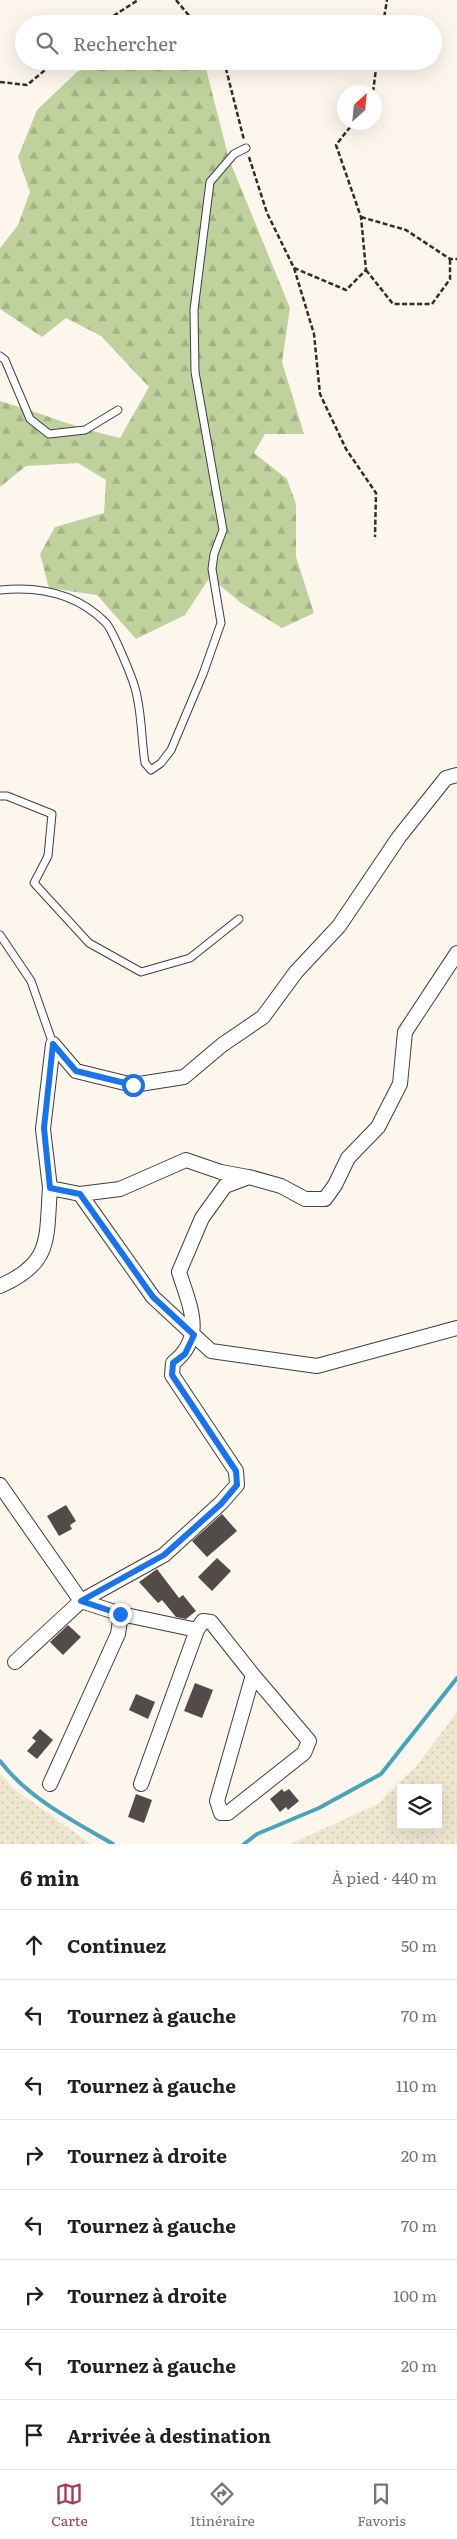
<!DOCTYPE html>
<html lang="fr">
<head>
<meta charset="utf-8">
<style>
  body { margin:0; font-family:Literata,serif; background:#f6f6f6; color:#202124 }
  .controls { position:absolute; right:15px; bottom:15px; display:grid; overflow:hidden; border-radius:0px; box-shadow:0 5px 20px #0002 }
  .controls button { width:45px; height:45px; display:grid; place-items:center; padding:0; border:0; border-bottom:1px solid #e0e0e0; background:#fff; color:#202124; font:25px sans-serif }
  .compass { position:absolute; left:337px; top:85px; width:45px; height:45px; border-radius:50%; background:#fff; box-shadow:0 5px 20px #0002; rotate:27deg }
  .stop { position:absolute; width:15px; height:15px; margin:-11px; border:4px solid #1a73e8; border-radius:50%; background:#fff }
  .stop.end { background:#1a73e8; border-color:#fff; box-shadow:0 1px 5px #0008 }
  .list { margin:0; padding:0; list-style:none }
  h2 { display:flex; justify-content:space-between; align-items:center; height:65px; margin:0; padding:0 20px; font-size:21px }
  h2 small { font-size:16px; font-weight:400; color:#757577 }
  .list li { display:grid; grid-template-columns:32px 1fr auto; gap:15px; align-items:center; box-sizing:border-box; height:70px; padding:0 20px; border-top:1px solid #e0e0e0 }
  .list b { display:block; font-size:19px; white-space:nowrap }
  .list em { font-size:16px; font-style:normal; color:#757577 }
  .icon { flex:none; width:28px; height:28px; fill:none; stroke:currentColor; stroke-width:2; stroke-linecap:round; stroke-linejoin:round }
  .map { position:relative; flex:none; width:457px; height:1844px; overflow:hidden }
  .search { position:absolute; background:#fff; box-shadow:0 5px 20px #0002; left:15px; right:15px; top:15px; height:55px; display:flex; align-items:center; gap:12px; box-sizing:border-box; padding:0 18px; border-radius:28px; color:#757577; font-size:19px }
  .sheet { height:625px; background:#fff }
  nav { display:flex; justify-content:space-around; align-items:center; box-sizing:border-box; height:70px; border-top:1px solid #e0e0e0; background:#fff; font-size:14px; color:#757577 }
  nav a { display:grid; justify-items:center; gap:2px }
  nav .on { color:#a93653 }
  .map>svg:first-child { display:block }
  .farmland { fill:url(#farmland-dots); fill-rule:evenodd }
  .forest { fill:url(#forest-firs) }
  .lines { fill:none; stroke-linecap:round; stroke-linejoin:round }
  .stream { stroke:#49a4bb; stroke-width:4 }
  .building { fill:#534b4a }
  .service-casing { stroke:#3f3f3f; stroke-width:9 }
  .minor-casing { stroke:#3f3f3f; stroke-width:16 }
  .path { stroke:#2e2e2e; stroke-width:2.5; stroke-dasharray:5 2.5; stroke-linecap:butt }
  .service { stroke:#fff; stroke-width:7 }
  .minor { stroke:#fff; stroke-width:14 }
  .route { stroke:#1a73e8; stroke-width:6 }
</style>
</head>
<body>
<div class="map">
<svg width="457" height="1844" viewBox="0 0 457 1844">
  <defs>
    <pattern id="farmland-dots" width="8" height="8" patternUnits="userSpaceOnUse" patternTransform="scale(1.25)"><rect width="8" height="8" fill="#efe6d0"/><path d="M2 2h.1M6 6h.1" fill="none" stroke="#ccc4b1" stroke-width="1.8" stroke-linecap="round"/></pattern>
    <pattern id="forest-firs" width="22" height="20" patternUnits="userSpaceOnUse" patternTransform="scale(1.25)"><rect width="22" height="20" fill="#bfd19d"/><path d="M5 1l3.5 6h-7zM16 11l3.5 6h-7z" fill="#a3b286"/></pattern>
  </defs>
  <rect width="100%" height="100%" fill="#fdf6ed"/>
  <path class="farmland" d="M457,1712V1844H290L378,1804L417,1765ZM401,1788H438V1825H401Z
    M0,1773L14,1789L91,1844H0Z"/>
  <path class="forest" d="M99,61H204L229,159L290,308L282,362L304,434H265L254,453L287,479L296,504V557L314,613L282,628L241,603L210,577L185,615L136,639L97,595L49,588L40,554L55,527L104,513L106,480L78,463L26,466L0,487V401C41,413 79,429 120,438L149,387L101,336L66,318L42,337L0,309V248L18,225L30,192L18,157L37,110L77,72Z"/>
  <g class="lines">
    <path class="stream" d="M0,1761C28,1798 73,1821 113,1844
      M244,1844L257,1834L319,1808L381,1774L457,1678"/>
  </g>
  <path class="building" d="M66,1505L76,1521L70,1525L72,1529L59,1536L47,1516Z
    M222,1514L237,1531L207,1557L192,1541Z
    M217,1558L231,1571L212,1591L198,1577Z
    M157,1569L179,1598L183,1595L196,1611L186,1619L176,1617L162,1600L158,1603L139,1582Z
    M68,1625L81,1637L63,1655L50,1642Z
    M195,1683L213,1690L202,1718L184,1711Z
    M136,1694L155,1702L148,1719L129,1710Z
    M40,1729L53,1740L37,1759L27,1751L36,1741L32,1738Z
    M282,1789L284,1792L289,1789L299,1801L288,1810L286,1807L280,1812L270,1799Z
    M136,1794L152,1800L144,1823L128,1817Z"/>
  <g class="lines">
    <g class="service-casing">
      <path id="service" d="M0,356L5,360L30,419L49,434L85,430L118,410
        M0,590C39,586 76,593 105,622C112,628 132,677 135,688C142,712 141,738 145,763L151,770L161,763L171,750L203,674L221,623L212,569L214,554L223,530L195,372L194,310L210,182L234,154L246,148
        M0,796H7L52,814L48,856L34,883L89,943L141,972L190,958L239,919
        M0,935L31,981L53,1044"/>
    </g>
    <g class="minor-casing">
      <path id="minor" d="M53,1044L76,1071L133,1085L184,1077L222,1045L263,1017L296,972L339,926L399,837L446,778L457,775
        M53,1044L43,1129L50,1188L80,1194L120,1189L186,1160L221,1172L248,1177
        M80,1194L153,1297L211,1351L317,1366L457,1328
        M0,1286C53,1263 46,1238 50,1188
        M0,1485L81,1601L121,1614L197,1630L203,1621L211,1622L253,1675L309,1741L304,1753L228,1813H221L217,1801L253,1675
        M15,1662L81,1601L164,1555L221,1503L237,1485L236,1471L172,1375L173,1363C206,1337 190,1307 179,1272L202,1218L225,1186L249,1177L281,1186L305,1199H325L335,1185L348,1158L378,1127L400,1084L405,1032L457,953
        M50,1784L118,1634L121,1614
        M141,1784L197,1630"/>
    </g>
    <path class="path" d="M176,0L196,24
      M101,24L138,0
      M383,24L387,0
      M224,61L244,140
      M0,82L27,85L56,61
      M373,92L377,61
      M249,157L267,213L294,268L346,290L366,270L361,217L336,145L354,122
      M361,217L406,230L450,259H457
      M294,268L314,334L320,394L346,449L376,493L375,537
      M366,270L393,304H432L450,279V259"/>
    <use href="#service" class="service"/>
    <use href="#minor" class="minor"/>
  </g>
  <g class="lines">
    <path class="route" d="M120,1614L81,1601L164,1555L221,1504L237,1485L236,1471L172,1375L173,1363L185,1354L194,1335L153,1297L80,1194L50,1188L44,1128L53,1044L76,1071L133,1085"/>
  </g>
</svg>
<div class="controls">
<button><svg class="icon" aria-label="layers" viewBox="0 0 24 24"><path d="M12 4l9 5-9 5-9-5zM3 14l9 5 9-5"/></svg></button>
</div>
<svg class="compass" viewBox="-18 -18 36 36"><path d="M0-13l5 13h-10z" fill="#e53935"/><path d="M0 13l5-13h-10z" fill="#757577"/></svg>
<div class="stop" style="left:133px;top:1085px"></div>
<div class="stop end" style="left:120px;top:1614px"></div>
<div class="search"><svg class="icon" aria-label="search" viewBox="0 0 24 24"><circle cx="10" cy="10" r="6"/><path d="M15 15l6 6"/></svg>Rechercher</div>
</div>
<section class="sheet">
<h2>6 min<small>À pied · 440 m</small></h2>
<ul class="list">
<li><svg class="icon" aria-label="ahead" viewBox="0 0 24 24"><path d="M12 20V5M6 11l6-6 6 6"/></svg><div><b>Continuez</b></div><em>50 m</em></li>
<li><svg class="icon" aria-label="left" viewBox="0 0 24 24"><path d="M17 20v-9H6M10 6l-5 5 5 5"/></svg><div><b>Tournez à gauche</b></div><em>70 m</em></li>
<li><svg class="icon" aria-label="left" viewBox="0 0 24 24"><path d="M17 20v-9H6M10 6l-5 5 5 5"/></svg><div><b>Tournez à gauche</b></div><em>110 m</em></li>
<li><svg class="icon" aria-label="right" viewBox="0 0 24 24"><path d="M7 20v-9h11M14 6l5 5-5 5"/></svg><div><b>Tournez à droite</b></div><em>20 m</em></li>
<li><svg class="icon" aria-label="left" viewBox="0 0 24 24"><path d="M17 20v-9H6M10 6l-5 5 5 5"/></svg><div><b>Tournez à gauche</b></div><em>70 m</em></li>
<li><svg class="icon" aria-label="right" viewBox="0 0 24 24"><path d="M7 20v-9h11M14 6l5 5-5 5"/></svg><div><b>Tournez à droite</b></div><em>100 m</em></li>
<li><svg class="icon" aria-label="left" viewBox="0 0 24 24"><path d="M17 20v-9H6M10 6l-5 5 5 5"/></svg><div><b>Tournez à gauche</b></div><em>20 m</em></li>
<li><svg class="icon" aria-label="arrive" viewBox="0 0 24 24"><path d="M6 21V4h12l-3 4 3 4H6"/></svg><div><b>Arrivée à destination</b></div></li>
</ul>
</section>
<nav>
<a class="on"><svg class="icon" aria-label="map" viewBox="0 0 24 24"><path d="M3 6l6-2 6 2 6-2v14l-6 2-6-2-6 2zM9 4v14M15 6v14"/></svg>Carte</a>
<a><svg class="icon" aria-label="directions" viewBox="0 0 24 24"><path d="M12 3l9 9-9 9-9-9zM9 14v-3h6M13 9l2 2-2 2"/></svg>Itinéraire</a>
<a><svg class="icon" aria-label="saved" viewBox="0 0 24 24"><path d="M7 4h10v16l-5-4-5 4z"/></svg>Favoris</a>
</nav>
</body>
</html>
